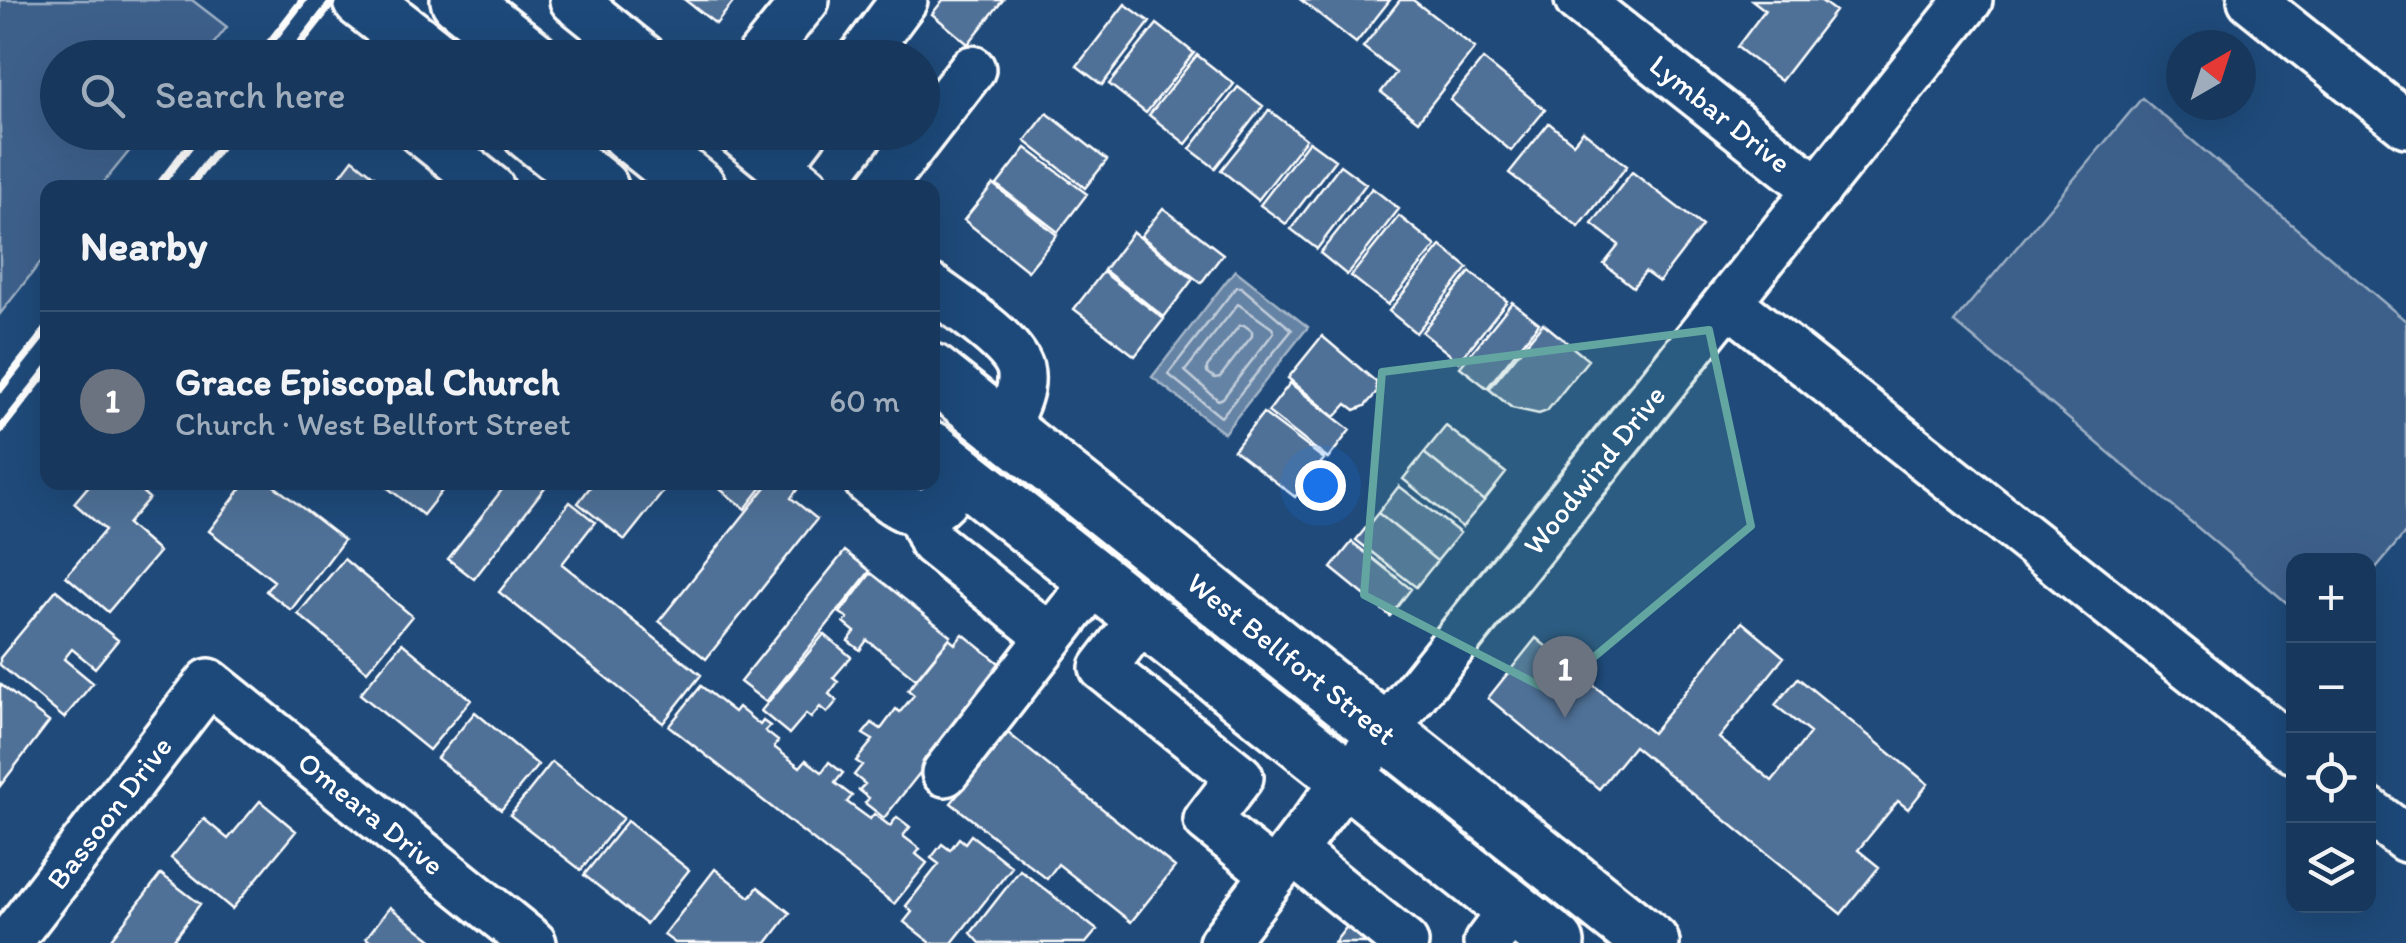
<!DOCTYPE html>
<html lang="en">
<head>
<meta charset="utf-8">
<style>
  body { margin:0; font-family:Itim,sans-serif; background:#203f62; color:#f1f3f6 }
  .controls { position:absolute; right:30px; bottom:30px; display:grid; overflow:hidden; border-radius:20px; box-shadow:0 10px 40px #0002 }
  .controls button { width:90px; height:90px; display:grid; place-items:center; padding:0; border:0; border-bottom:2px solid #365272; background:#17385c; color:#f1f3f6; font:50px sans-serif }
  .compass { position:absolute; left:2166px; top:30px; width:90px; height:90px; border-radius:50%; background:#17385c; box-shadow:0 10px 40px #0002; rotate:39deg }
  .you { position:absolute; left:1320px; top:485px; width:35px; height:35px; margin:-25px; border:8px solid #fff; border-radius:50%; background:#1a73e8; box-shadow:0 0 0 15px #1a73e833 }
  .badge { display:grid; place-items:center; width:65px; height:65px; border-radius:50%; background:#ea580c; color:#fff; font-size:32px; font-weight:700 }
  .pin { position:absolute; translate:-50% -82px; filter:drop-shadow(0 2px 5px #0008) }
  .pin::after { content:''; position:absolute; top:52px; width:35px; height:30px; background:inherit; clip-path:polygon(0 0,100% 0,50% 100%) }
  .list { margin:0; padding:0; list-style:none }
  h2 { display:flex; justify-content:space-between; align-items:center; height:130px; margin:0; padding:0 40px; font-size:42px }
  h2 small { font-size:32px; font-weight:400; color:#9eacbb }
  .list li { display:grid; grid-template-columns:65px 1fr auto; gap:30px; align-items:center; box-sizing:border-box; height:180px; padding:0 40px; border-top:2px solid #365272 }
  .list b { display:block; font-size:38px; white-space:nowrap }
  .list p { margin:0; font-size:32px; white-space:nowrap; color:#9eacbb }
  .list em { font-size:32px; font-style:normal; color:#9eacbb }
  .icon { flex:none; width:55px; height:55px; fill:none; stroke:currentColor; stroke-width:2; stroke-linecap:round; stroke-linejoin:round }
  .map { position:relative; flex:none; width:2406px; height:943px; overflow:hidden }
  .search { position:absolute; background:#17385c; box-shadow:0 10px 40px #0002; left:40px; top:40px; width:900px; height:110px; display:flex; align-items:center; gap:25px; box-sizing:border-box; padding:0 35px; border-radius:55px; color:#9eacbb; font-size:38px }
  .panel { position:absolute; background:#17385c; box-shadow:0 10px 40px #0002; left:40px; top:180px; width:900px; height:310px; border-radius:20px }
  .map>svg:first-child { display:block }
  .green { fill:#3c618b; stroke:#9eb0c5; stroke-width:2.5 }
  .water { fill:#6583a4; stroke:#a3b5c8; stroke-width:2.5 }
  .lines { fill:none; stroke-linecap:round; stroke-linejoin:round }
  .shore { stroke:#c1cddb; stroke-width:2.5 }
  .building { fill:#507197; stroke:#fff; stroke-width:2.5 }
  .minor-casing { stroke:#fff; stroke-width:52 }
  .major-casing { stroke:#fff; stroke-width:62 }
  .minor { stroke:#1f4a7a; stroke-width:45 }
  .major { stroke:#1f4a7a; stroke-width:55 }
  .rail { stroke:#fff; stroke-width:8 }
  .marked { fill:#63a6a1; fill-opacity:0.2; stroke:#63a6a1; stroke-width:8; stroke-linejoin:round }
  .labels { text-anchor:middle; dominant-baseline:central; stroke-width:8; stroke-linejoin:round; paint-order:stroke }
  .street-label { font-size:30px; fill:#fff; stroke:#1f4a7a }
</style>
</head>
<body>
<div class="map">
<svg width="2406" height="943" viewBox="0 0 2406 943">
  <rect width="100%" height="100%" fill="#1f4a7a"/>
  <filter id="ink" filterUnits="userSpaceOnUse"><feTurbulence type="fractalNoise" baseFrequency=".01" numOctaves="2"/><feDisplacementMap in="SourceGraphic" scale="20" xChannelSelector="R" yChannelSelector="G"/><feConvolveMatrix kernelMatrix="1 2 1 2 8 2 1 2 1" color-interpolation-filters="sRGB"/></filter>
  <g filter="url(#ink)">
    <path class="green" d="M0,0H192L227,27L203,57L58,58V132L144,133L100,187L48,188L47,254L0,314Z
      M2142,98L2406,321V532L2369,576L2368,560H2294L2293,608L1954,322Z"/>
    <path class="water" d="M1235,270L1308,327L1224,433L1152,377Z"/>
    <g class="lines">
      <path class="shore" d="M1236,287H1241L1292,330L1221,417L1168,374Z
        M1238,304L1272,328L1274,332L1223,398L1218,400L1185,371Z
        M1244,325L1252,331V336L1220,377L1215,378L1207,372V367L1239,326Z"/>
    </g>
    <path class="building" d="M685,0H735L716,24Z
      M943,0H1003L968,44L932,14Z
      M1301,0H1390L1356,43Z
      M1400,0H1413L1475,48L1418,121L1381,92L1396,73L1363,47Z
      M1752,0H1820L1835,11L1781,81L1737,47L1765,10Z
      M1125,4L1150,22L1102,85L1077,66Z
      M1157,24L1194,53L1146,113L1109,84Z
      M1197,55L1234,84L1186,144L1149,115Z
      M1483,59L1545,110L1511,151L1450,100Z
      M1238,87L1263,106L1215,168L1190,149Z
      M1269,110L1306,139L1258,200L1221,170Z
      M1047,113L1107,160L1085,188L1025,141Z
      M1549,123L1573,143L1583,131L1627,166L1579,227L1509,173Z
      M1309,141L1335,160L1286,224L1260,205Z
      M1026,148L1087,194L1058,232L997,185Z
      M353,159L389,188H331Z
      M1340,165L1366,184L1317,249L1291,229Z
      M1632,172L1702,226L1659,282L1645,272L1633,287L1604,264L1619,245L1592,224Z
      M993,184L1057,235L1028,271L964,220Z
      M1372,188L1399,209L1347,275L1320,253Z
      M1163,208L1223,254L1201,283L1141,236Z
      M1399,216L1436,246L1388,305L1351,276Z
      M1133,232L1193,279L1164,317L1104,270Z
      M1441,246L1468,268L1416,333L1389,311Z
      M1103,272L1164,319L1135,356L1074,309Z
      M1470,272L1507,301L1459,362L1422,332Z
      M1512,302L1539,323L1487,388L1460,367Z
      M1543,323L1588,360L1547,411L1539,414L1512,408L1489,389Z
      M1322,336L1376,382L1377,392L1365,406L1355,410L1347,404L1335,417L1288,378Z
      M1290,383L1350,430L1328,459L1268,412Z
      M1263,413L1324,459L1295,497L1234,450Z
      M1446,426L1506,473L1484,501L1424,453Z
      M1424,453L1484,501L1462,527L1403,479Z
      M92,482H131L149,498L127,524L159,552L108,612L66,576L105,530L74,503Z
      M246,482H269L344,540L291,610L266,591L274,581L209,531Z
      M385,482H449L423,515L384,485Z
      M508,482H549L474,579L448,559Z
      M594,482H671L625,540L578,503Z
      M711,482H766L745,509Z
      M770,482H793L799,487L791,498L817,519L706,659L659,621Z
      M1399,486L1460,533L1437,561L1378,513Z
      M570,502L595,522L562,564L701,675L663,723L499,592Z
      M1378,513L1437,561L1416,587L1356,540Z
      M1352,542L1411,589L1390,616L1331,568Z
      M845,551L870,571L766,702L740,682Z
      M344,559L412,616L367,671L298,614Z
      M871,573L951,636L916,679L867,640L860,650L848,641L855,632L844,623L848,618L840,613Z
      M56,590L118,640L95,668L72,649L64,659L93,683L64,718L0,665V658Z
      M1742,622L1784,657L1719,738L1772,781L1810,733L1775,705L1798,678L1928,784L1908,809L1898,801L1858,850L1879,867L1841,914L1634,746L1599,789L1488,698L1536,638L1652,733Z
      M824,634L851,657L833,678L838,682L829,694L837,701L827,713L820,707L811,718L806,714L789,734L761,711Z
      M963,634L1004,667L884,818L865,803L869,798L859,790L865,784L854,775L862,765L856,761L873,740L863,734L872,723L881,729L896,709L900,712L914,695L908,690L949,639L955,644Z
      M402,643L471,700L429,750L360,694Z
      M0,684L49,722L0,786Z
      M701,686L734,712L738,707L760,725L763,721L770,726L765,731L778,741L774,747L800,767L806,760L822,772L829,762L843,773L835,783L852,796L847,802L870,819L874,814L890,826L897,817L910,827L903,836L920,849L916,854L927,863L894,904L669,726Z
      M475,712L538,765L501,810L437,758Z
      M1008,733L1175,867L1131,922L1058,864L1047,879L951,803Z
      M552,762L623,818L581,870L510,815Z
      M260,801L296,831L232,909L171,858L204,819L228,839Z
      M627,821L689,870L646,924L584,875Z
      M971,835L1012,867L952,943H931L904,922L912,912L906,906L939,864L931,858L942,844L950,850L959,838L965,843Z
      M715,869L750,897L758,887L790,913L767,943H675L664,935Z
      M1020,870L1097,930L1086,943H980L971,933Z
      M161,874L200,904L171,943H108Z
      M390,907L436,943H372L366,938Z
      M1348,925L1370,943H1334Z"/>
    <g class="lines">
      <g class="minor-casing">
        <g id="minor">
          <path d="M573,0L645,58"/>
          <path id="s1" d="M1578,0L1818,190"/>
          <path d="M2251,0L2406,124"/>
          <path d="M759,58L806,0"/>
          <path d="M861,58L904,0"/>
          <path d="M421,132L491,188"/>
          <path d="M738,132L807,188"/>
          <path d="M779,165L804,132"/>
          <path d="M880,188L972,69"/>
          <path d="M932,288C955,305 1012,341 1020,368C1025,389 1013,410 1004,428"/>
          <path d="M1728,302L2294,750"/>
          <path d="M868,482C891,501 918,528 944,500"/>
          <path d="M920,514L932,542L1050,637"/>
          <path d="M1143,616L1103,668L1240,777L1207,820L1274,874"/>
          <path d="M945,773L1096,579"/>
          <path d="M2368,810L2406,839"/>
          <path d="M1292,851L1405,943"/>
          <path id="s2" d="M8,943L209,682L533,943"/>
          <path id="s3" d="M1222,943L1348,777L1969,0"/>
          <path d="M1487,943L1513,908"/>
        </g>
      </g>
      <g class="major-casing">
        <g id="major">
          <path d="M361,0L435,58"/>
          <path d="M459,0L532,58"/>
          <path d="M530,132L600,188"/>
          <path d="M628,132L698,188"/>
          <path id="s4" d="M932,372L1651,943"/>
          <path d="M932,450L1556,943"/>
        </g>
      </g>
      <use href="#minor" class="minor"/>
      <use href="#major" class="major"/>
      <path class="rail" d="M258,58L303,0
        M289,58L334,0
        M157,188L200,132
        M188,188L231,132
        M0,389L48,328
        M0,430L48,369"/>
    </g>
  </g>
  <path class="marked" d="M1709,330L1751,526L1552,692L1364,595L1382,372Z"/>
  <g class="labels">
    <g class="street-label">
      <text stroke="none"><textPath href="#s1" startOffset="182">Lymbar Drive</textPath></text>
      <text stroke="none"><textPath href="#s3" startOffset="602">Woodwind Drive</textPath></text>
      <text stroke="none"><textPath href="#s4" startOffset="460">West Bellfort Street</textPath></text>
      <text stroke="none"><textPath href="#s2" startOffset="165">Bassoon Drive</textPath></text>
      <text stroke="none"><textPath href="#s2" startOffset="538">Omeara Drive</textPath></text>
    </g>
  </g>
</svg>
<div class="controls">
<button>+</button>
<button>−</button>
<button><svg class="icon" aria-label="locate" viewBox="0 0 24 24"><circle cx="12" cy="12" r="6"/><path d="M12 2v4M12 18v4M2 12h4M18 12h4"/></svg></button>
<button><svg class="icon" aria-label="layers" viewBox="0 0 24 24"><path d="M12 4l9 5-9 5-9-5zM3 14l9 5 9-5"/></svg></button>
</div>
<svg class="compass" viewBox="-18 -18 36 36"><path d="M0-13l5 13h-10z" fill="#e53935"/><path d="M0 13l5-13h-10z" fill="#9eacbb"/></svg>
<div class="you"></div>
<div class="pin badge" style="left:1565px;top:718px;background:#6b7280">1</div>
<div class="search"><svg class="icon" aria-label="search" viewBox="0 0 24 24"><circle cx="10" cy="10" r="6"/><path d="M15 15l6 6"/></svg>Search here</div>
<section class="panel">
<h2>Nearby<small></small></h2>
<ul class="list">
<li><span class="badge" style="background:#6b7280">1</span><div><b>Grace Episcopal Church</b><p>Church · West Bellfort Street</p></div><em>60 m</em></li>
</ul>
</section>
</div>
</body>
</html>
